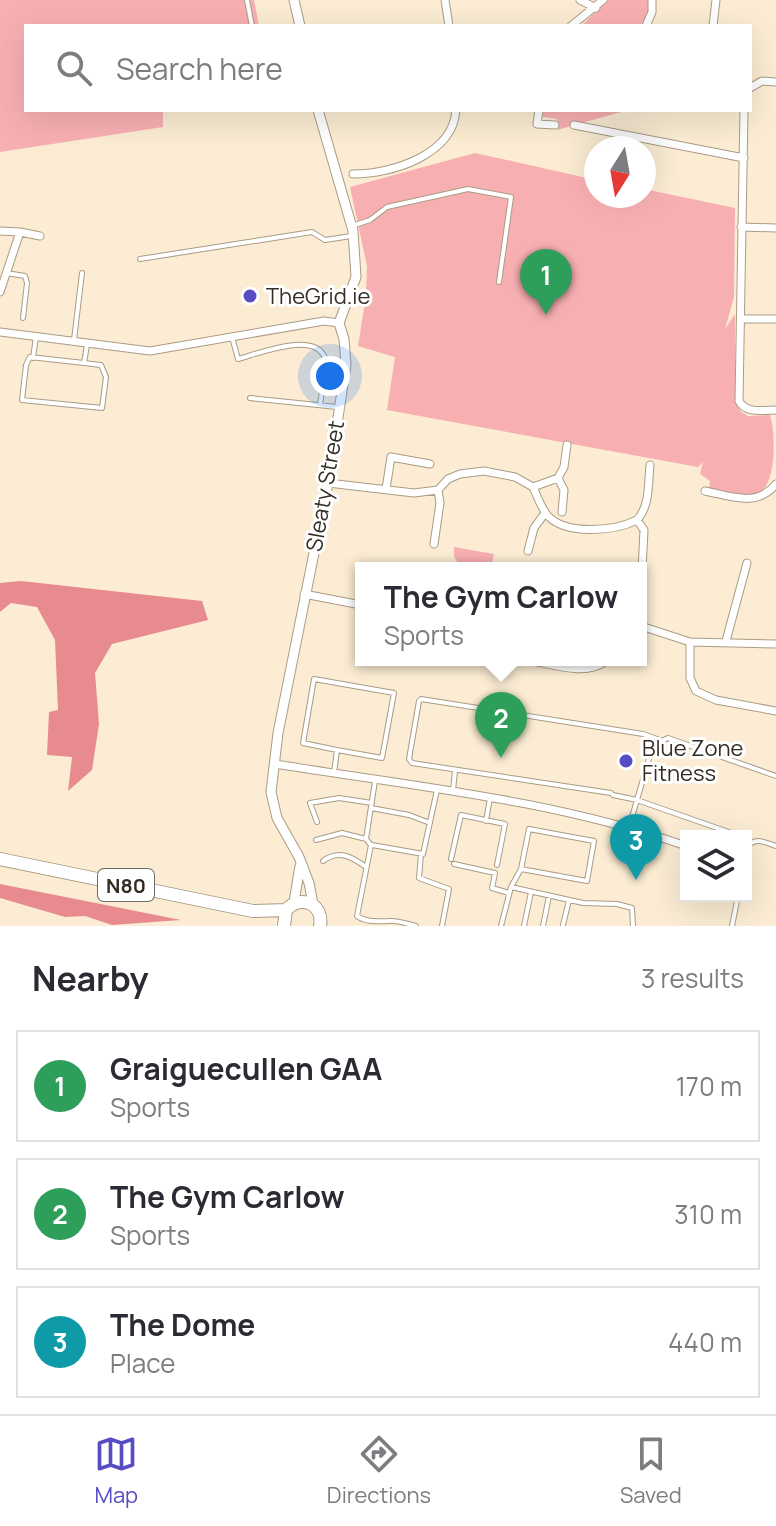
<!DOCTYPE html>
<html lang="en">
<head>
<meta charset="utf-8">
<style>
  body { margin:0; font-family:Manrope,sans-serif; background:#f2f2f3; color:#2b2b33 }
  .controls { position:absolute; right:24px; bottom:24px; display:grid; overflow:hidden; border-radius:0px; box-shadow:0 8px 32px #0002 }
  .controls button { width:72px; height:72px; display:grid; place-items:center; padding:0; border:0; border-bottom:2px solid #e1e1e2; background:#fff; color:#2b2b33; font:40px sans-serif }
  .compass { position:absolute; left:584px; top:136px; width:72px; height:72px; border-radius:50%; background:#fff; box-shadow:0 8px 32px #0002; rotate:191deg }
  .you { position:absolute; left:330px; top:376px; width:28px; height:28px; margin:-20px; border:6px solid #fff; border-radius:50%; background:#1a73e8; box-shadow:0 0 0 12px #1a73e833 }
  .badge { display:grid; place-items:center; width:52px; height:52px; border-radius:50%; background:#564cc4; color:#fff; font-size:26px; font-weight:700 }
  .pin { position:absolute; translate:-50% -66px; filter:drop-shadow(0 2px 4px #0008) }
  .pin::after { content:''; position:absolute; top:42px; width:28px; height:24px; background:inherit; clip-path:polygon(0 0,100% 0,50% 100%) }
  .popup { position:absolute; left:355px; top:562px; width:292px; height:104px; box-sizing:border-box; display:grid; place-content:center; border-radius:0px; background:#fff; filter:drop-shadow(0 2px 6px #0005); font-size:26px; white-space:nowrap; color:#7c7c81 }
  .popup b { font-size:30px; color:#2b2b33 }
  .popup::after { content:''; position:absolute; left:50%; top:100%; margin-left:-16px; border:16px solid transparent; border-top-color:#fff }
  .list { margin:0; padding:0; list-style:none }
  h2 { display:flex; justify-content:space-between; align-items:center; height:104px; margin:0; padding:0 32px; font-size:34px }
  h2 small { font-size:26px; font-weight:400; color:#7c7c81 }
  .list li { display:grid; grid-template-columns:52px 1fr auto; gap:24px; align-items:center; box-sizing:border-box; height:112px; margin:0 16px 16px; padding:0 16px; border:2px solid #e1e1e2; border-radius:0px }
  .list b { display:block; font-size:30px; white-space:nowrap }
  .list p { margin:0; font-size:26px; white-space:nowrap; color:#7c7c81 }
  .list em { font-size:26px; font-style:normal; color:#7c7c81 }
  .icon { flex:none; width:44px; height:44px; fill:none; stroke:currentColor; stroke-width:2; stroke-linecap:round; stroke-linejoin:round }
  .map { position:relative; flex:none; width:776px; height:926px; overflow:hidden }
  .search { position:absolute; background:#fff; box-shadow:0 8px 32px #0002; left:24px; right:24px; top:24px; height:88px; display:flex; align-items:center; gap:20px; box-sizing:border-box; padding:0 28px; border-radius:0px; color:#7c7c81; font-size:30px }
  .sheet { height:488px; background:#fff }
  nav { display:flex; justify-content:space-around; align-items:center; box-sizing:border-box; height:112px; border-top:2px solid #e1e1e2; background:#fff; font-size:22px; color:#7c7c81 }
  nav a { display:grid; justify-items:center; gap:4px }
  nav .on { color:#564cc4 }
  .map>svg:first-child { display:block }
  .green { fill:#f8afb2 }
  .forest { fill:#e78b91 }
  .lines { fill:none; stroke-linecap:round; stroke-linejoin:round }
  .service-casing { stroke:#aa9c85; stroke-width:6 }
  .minor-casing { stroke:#aa9c85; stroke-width:9 }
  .tertiary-casing { stroke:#aa9c85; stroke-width:11 }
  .primary-casing { stroke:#aa9c85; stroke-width:14 }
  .service { stroke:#fff; stroke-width:4 }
  .minor { stroke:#fff; stroke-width:7 }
  .tertiary { stroke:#fff; stroke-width:9 }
  .primary { stroke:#fff; stroke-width:12 }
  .poi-dot { fill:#564cc4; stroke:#fff; stroke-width:3 }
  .labels { text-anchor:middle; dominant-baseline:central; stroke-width:6; stroke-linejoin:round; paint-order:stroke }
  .shield { fill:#fff; stroke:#706c66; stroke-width:2 }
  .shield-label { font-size:20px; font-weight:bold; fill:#332d24 }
  .poi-label { font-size:22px; fill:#332d24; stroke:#fff; text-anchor:start }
  .street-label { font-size:22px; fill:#332d24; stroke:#fff }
</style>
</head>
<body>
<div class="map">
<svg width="776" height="926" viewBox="0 0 776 926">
  <rect width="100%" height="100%" fill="#fbecd3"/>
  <path class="green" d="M0,0H254L259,26H26V110H163V127L0,152Z
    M608,0H649L648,14L643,26H581Z
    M541,110L621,112L557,130V119L543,117Z
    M475,153L596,180V196H644V189L735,208L734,297L725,329L735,314V395L740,411L748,416L770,415C776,434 776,482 760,493C746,499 724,491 709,488L710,481L700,474L703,462L698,467L387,410L395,357L358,346L366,296L367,266L350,187Z
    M454,547L494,554L491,568H460L454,556Z"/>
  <path class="forest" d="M21,581L202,601L208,620L112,644L95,673L99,724L92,770L68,791L72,757L47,755L49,712L58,710L55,640L37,607L11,603L0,612V583Z
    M0,884L181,920L112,925L85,916L65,917L0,898Z"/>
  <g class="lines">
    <g class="service-casing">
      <path id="service" d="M247,0L252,26
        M352,226L370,220L387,207L468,189L511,197L499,282
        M140,259L312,232L325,240L351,236
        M6,273L25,276L27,283L23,318
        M232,337L238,359C257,354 309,333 323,354C328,361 325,370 324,378
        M74,340L82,273
        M33,358L36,337
        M84,363L30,357L26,365L22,400L102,408L106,377L101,365L84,363L87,345
        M250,398L337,407
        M320,405L323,384
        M334,773L337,750L303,743L314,679L394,693L382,758L337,750
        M375,781L366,839L371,845L357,916C367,923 377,921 389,921C397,920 408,924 416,926
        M453,790L455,771
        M611,793L412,763L409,759L419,701L421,699L643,734L660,740
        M613,795L637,800L629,827
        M371,808L409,815L430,823
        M486,821L490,798
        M317,822L310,803L339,798L372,803
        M740,836L637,800L653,745L668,738L776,776
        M316,840L342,833L366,839
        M372,845L423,854L437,790
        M746,849C754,836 764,842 776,846
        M421,854L419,878L449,889L442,926
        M451,859L461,815L505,824L497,865
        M323,861C339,849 352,857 366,867
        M454,864L495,873L492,888L509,893
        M511,887L583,903L617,904L632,908L633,926
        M563,925L569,900
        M501,926L511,887L521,869L529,829L594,841L587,881L521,869
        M524,926L531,892
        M543,926L549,896
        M732,926L738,896"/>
    </g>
    <g class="minor-casing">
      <path id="minor" d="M445,0L449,26
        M580,0L596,8
        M571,26L603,0
        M646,26L652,12V0
        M713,26L716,0
        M750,88L762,81L776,82
        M539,110L537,124L555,125
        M744,110L739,401C746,414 763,410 776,410
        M574,125L744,158
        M353,174C392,174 453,155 456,110
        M741,227L776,228
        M0,231L20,232L0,292
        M20,232L40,236
        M741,319H776
        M0,332L150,351L324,321L339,323
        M558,478L564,490L562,512
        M328,483L414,493L438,490L448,479L460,474L484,471L515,477L533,487C537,496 541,507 547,515C566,536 615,531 637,520L644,530L642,571
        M533,487L558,478L564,467L567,445
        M386,489L391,457L430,464
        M705,491C731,496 757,508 776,484
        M637,520C650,506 648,484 650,465
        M434,544L440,503L438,490
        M528,551L534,528L545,513
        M304,594L361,605
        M641,626L690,642L776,644
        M726,641L747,563
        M690,642V678L696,691L716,700L776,711
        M527,660C549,663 585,677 604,662
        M275,764C413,786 554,800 686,846"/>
    </g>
    <g class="tertiary-casing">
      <path id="tertiary" d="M294,0L300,26
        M294,902L300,866
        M313,904L309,883L299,857L277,818L271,792L278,733L328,483L346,365L344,339L339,323L356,277L353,231L318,110"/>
    </g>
    <g class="primary-casing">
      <path id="primary" d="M0,859L253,911L286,910
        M284,926L286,910C300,894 324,903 320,926"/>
    </g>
    <use href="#service" class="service"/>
    <use href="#minor" class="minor"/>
    <use href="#tertiary" class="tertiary"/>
    <use href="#primary" class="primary"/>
  </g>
  <g class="poi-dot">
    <circle cx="250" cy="296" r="8"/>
    <circle cx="626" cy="761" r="8"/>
  </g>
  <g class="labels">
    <rect class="shield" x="98" y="869" width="56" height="32" rx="6"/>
    <g class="shield-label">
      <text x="126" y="885">N80</text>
    </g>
    <g class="poi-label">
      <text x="266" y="296">TheGrid.ie</text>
      <text x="642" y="748">Blue Zone<tspan x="642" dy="25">Fitness</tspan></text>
    </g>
    <g class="street-label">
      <text transform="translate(325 486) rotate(-80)">Sleaty Street</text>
    </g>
  </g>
</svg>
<div class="controls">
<button><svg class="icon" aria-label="layers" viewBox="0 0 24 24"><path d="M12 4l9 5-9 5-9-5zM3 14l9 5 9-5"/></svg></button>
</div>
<svg class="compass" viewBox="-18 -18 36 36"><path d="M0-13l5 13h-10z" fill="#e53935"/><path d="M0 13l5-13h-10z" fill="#7c7c81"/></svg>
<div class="you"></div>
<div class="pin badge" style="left:546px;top:315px;background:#2e9e5b">1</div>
<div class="pin badge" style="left:501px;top:758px;background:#2e9e5b">2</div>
<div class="popup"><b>The Gym Carlow</b>Sports</div>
<div class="pin badge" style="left:636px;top:880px;background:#0f9aa8">3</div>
<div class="search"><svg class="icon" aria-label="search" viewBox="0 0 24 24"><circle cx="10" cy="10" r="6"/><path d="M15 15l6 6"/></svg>Search here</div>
</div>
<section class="sheet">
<h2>Nearby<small>3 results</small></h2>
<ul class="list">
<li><span class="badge" style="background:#2e9e5b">1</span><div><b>Graiguecullen GAA</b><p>Sports</p></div><em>170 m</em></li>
<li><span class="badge" style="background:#2e9e5b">2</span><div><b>The Gym Carlow</b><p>Sports</p></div><em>310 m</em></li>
<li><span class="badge" style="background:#0f9aa8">3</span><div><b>The Dome</b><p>Place</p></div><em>440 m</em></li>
</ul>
</section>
<nav>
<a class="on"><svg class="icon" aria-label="map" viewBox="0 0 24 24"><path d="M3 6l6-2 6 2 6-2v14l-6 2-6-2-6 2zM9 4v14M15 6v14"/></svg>Map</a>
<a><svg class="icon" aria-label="directions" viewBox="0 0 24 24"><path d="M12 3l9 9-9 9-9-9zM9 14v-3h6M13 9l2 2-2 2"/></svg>Directions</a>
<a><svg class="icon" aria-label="saved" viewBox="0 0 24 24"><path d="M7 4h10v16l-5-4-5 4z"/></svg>Saved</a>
</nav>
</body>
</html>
